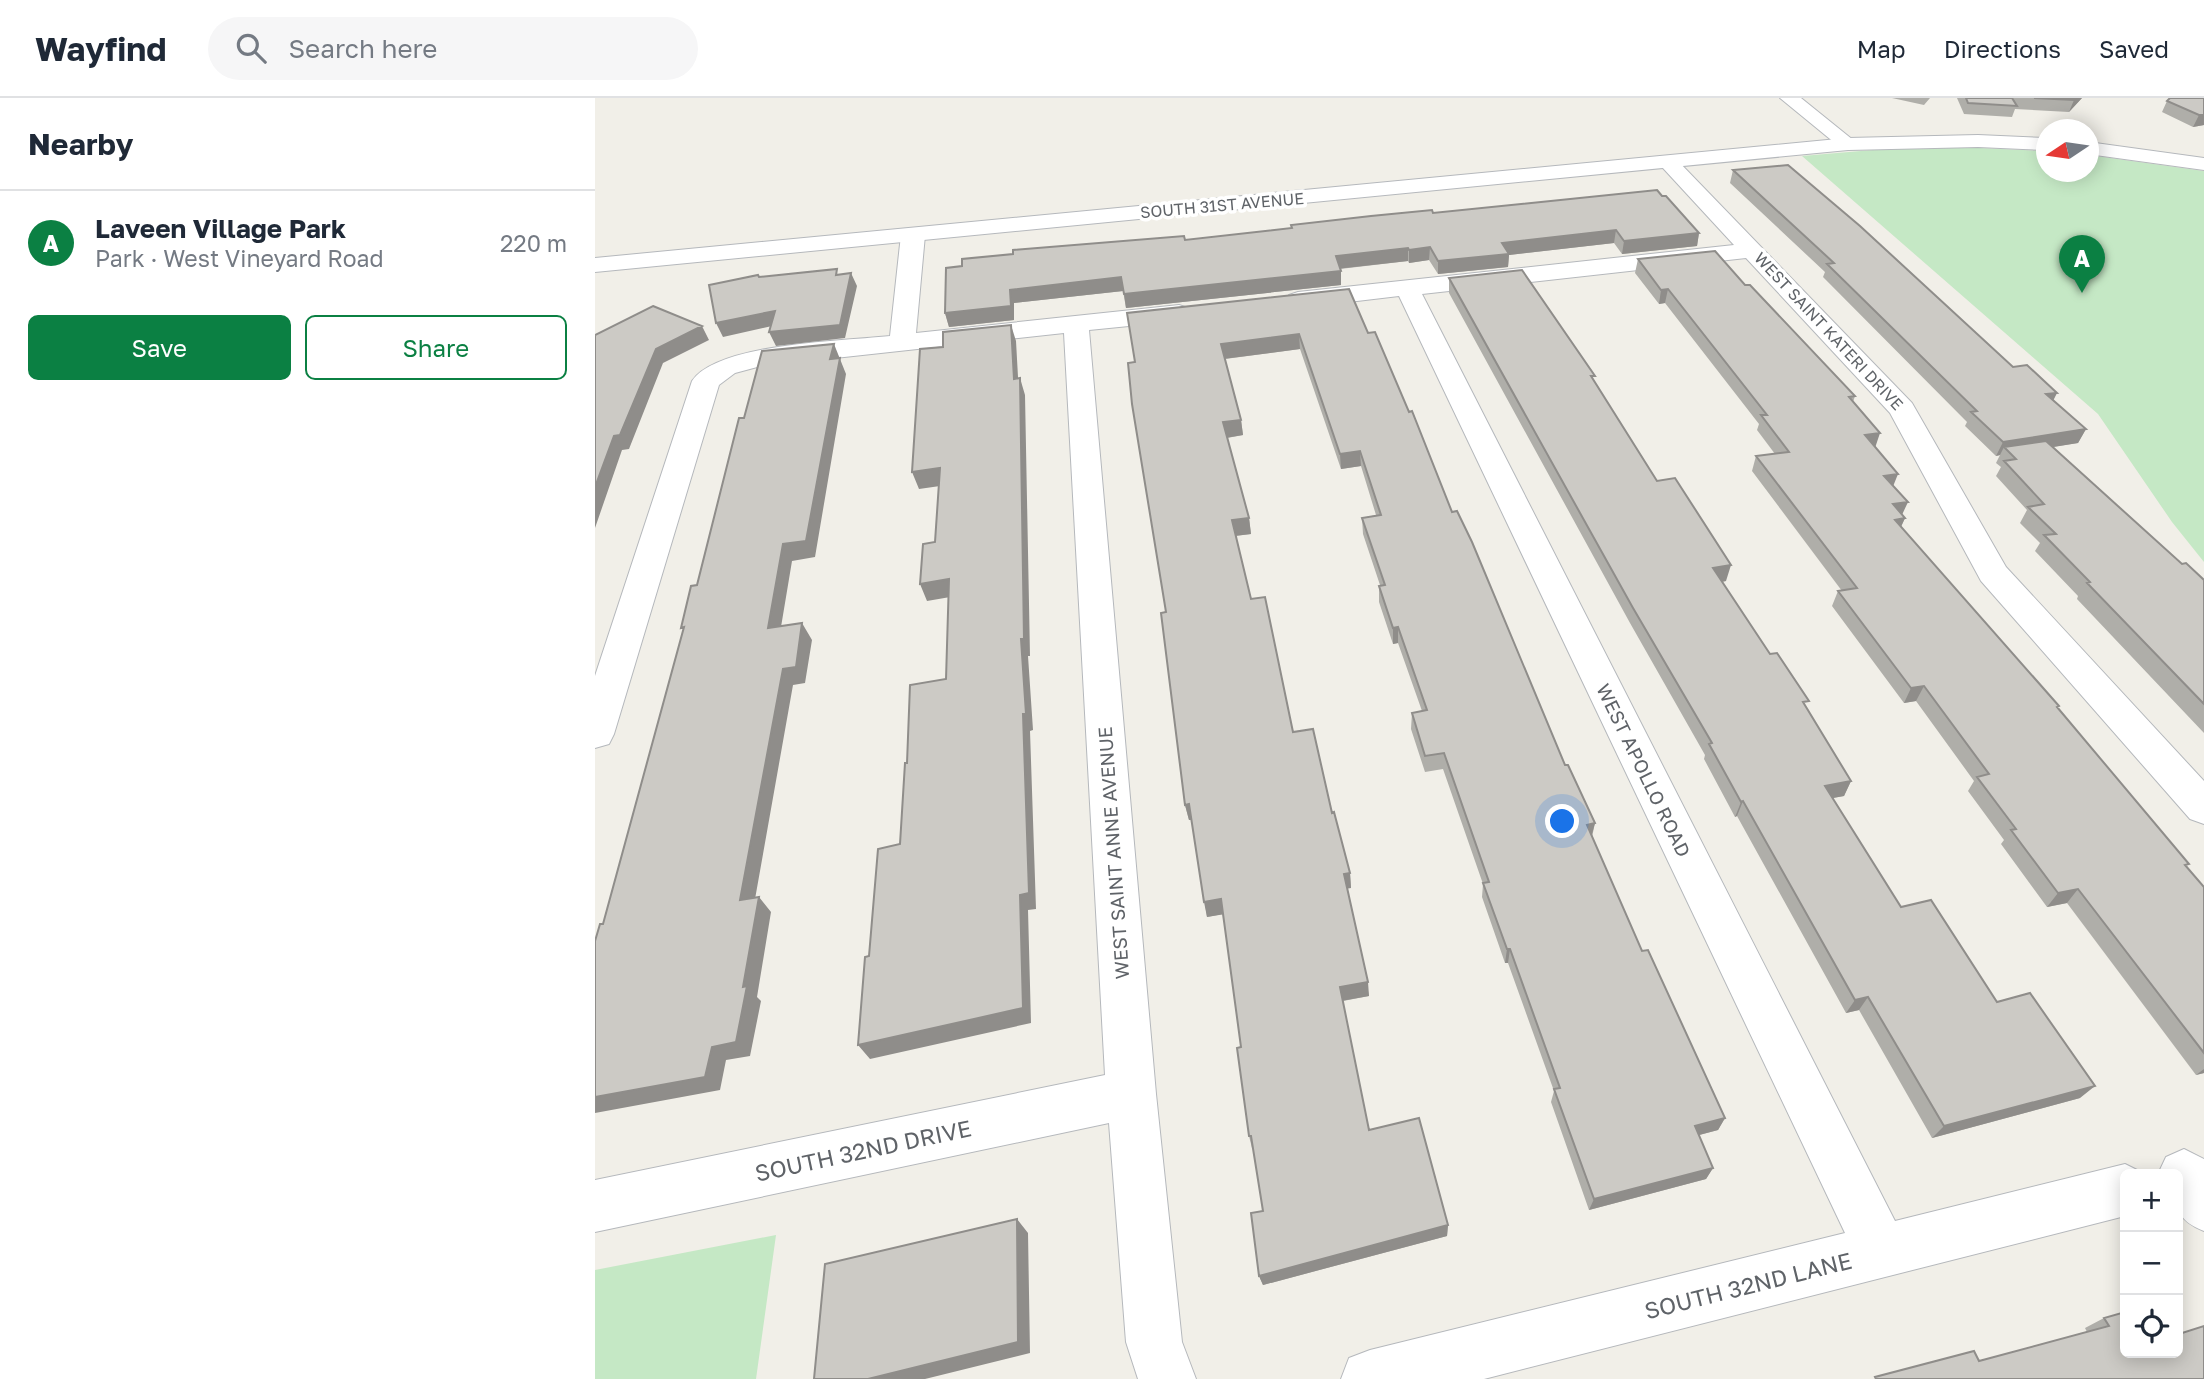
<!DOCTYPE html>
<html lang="en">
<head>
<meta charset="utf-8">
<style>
  body { margin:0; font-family:"Golos Text",sans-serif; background:#f6f6f7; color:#1f2937 }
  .controls { position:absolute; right:21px; bottom:21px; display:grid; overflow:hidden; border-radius:10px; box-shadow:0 4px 18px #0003 }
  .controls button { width:63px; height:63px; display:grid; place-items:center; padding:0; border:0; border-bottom:2px solid #e0e1e3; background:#fff; color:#1f2937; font:35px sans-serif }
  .compass { position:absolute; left:1441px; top:21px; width:63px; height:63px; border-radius:50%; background:#fff; box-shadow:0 4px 18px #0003; rotate:257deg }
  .you { position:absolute; left:968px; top:724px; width:24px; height:24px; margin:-18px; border:5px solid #fff; border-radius:50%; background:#1a73e8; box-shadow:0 0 0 10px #1a73e833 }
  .badge { display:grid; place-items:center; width:46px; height:46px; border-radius:50%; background:#0b8043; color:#fff; font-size:23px; font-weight:700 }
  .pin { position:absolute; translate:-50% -58px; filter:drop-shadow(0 2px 4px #0008) }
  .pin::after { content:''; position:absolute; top:37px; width:24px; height:21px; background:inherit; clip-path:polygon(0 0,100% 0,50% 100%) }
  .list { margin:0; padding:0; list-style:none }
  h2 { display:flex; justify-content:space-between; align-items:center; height:91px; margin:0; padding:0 28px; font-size:30px }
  h2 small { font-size:23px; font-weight:400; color:#747a83 }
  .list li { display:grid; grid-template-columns:46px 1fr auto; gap:21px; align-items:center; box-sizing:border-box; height:105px; padding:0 28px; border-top:2px solid #e0e1e3 }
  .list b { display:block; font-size:26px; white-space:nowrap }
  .list p { margin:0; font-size:23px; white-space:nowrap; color:#747a83 }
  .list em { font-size:23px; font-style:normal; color:#747a83 }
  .actions { display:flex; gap:14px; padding:21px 28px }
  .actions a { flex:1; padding:16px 0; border:2px solid #0b8043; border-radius:10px; text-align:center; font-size:24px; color:#0b8043 }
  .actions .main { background:#0b8043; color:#fff }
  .icon { flex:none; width:38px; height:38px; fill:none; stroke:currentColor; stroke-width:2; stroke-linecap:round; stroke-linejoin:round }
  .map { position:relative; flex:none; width:1609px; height:1281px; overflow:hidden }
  header { display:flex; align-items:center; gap:42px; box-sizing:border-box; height:98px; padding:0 35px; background:#fff; border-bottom:2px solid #e0e1e3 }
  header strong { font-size:33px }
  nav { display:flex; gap:38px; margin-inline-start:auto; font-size:24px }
  .search { width:490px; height:63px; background:#f6f6f7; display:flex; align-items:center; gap:18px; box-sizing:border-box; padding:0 24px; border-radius:38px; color:#747a83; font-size:26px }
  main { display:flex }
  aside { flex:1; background:#fff }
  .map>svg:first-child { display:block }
  .green { fill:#c5e8c5 }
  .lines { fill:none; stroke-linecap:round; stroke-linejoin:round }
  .minor-casing { stroke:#b5b8bc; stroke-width:2 }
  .tertiary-casing { stroke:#b5b8bc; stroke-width:2 }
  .minor { fill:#fff; fill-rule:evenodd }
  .tertiary { fill:#fff; fill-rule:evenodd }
  .wall { fill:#afaea9 }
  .shaded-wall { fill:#8f8d8a }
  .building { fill:#cccac5; stroke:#8f8d8a; stroke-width:2 }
  .labels { text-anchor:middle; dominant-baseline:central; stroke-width:7; stroke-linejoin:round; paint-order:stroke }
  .far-street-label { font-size:16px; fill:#5f6368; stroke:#fff }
  .street-label { font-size:19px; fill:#5f6368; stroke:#fff }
  .near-street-label { font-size:23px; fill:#5f6368; stroke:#fff }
</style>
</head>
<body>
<header>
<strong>Wayfind</strong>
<div class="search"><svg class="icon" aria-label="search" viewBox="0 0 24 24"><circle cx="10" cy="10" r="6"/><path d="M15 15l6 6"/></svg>Search here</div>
<nav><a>Map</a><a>Directions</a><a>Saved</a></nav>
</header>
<main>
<aside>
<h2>Nearby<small></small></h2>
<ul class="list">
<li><span class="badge">A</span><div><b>Laveen Village Park</b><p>Park · West Vineyard Road</p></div><em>220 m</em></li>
</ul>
<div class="actions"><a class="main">Save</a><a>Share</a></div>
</aside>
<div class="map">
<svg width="1609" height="1281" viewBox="0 0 1609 1281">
  <rect width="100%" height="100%" fill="#f1efe8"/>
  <path class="green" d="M1364,49L1451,53V74H1493L1494,57L1609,73V464L1577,424L1503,316L1207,58L1301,50Z
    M181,1137L161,1281H0V1172Z"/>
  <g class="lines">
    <g class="minor-casing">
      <path id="minor" d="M1185,0H1206L1263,46L1260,50H1246Z
        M1074,59L1081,61L1317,305L1411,469L1609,683V726L1595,721L1386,483L1295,315L1151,160L827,196L1300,1123L1530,1066L1550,1076H1530V1118L889,1281H746L754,1260L775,1252L1250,1135L804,198L703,210L694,207L690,202L694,197L703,194L1139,147L1067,69L1064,65L1067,61Z
        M318,130L326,132L330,137L321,235L584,207L593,210L597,215L593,220L584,223L494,232L561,996L587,1244L601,1281H543L531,1244L514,1025L0,1134V1082L510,977L469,235L166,268L140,275L124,287L19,636L14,646L0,650V578L97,283C123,245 249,243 295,238L306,137L310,132Z
        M1589,1051L1609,1061V1133C1577,1120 1583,1108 1583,1076H1563L1571,1059Z"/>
    </g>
    <g class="tertiary-casing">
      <path id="tertiary" d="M1383,37L1451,40V52L1383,49L1253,52L0,174V160L1253,40Z
        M1493,44L1609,60V72L1493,56Z"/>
    </g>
    <use href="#minor" class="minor"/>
    <use href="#tertiary" class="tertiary"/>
  </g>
  <path class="wall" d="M1297,0H1335L1329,7Z
    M1362,0H1487L1474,14L1420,11L1417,19L1369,16Z
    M1609,0V27L1598,29L1567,14L1572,3Z
    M1138,72L1418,269L1491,331L1483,345L1457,349L1587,466L1609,482V635L1482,501L1483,498L1440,453L1445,445L1425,425L1432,412L1401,378L1406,369L1401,365L1405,357L1401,358L1370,328L1372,324L1228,179L1230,174L1135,85Z
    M838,115L1104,135L1102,148L1027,156L1019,145L914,157L913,169L843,176L834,162L814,165L813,163L745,171L746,187L531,210L528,193L419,205V222L354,229L350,215L590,142L696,130V127Z
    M1043,161L1150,187L1260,298L1258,304L1298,388L1307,417L1310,420L1306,429L1463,610L1594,766L1591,768L1609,789V975L1601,977L1472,805L1452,809L1406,746L1409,742L1373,693L1379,683L1321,603L1309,605L1237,508L1243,493H1247L1157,373L1161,358L1180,356L1162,332L1164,326L1070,205L1064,206L1040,175Z
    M854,180L999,283L1062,383L1131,483L1127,484L1211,610L1256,683L1249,698L1237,700L1306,809L1402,904L1485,1000L1337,1040L1264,912L1251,915L1142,718L1140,719L1109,661L1110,657L1035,525L854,195Z
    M532,215L773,235L857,414L970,667L1000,725L997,739L1047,853L1130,1020L1123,1032L1104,1037L1118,1070L1111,1081L994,1112L956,1004L959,993L913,865H910L887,799L888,786L848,671L830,674L816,631L817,615L827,613L803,545L798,546L784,504V488L785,487L768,436L767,420L781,417L766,368L746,371L705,251L630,261L646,322L648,337L632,340L654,420L656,436L640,438L656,501L698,634L737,715L755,775L756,790H752L774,898L748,903L774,1032L853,1127L852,1138L668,1187L664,1178L668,1113L658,1050H657L654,1038L646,949L628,816L612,819L597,722H594L590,707L571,514L540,264Z
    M1509,1220L1584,1236L1609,1281L1384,1263L1492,1234L1490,1230Z"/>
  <path class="shaded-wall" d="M1481,0H1487L1474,14L1479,2Z
    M1604,17H1609V27L1598,29Z
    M1021,132L1019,145L914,157L913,169L843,176V163L907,145Z
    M1104,135L1102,148L1027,156L1029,143Z
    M835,149L834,162L814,165V152Z
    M813,150V163L741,171V158Z
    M746,173V187L531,210L529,196Z
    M256,175L262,188L250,240L181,248L174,234Z
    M526,179L528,193L419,205V222L354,229L350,215L415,192Z
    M1073,191L1070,205L1064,206L1066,192Z
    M180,213L186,226L128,239L121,225Z
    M416,227L421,243L424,297L419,281Z
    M107,228L114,242L68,265L34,351L27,352L0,430V389L19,338L61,251Z
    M704,236L705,251L628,261L626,246Z
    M239,246L251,276L220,459L197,463L183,547L173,530L188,446Z
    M425,280L430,297L435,558H433L438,632L435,633L441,811L433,812L436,925L275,961L263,947L425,797L428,616L426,541Z
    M1462,295L1455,309L1451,296Z
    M646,322L648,337L630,340L628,324Z
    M1491,331L1483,345L1415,356L1409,349L1405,357L1401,358L1408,344Z
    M1285,335L1280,350L1270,337Z
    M765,353L766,368L746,371L745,356Z
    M345,370L352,387L324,391L317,374Z
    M1303,376L1297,391L1289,378Z
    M1313,404L1306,419L1298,406Z
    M654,420L656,436L639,438L637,422Z
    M1310,420L1303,435L1300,422Z
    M1136,467L1131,483L1113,486L1118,470Z
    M354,481L361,498L332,503L325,486Z
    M207,525L217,542L210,585L198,587L157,818L145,802L188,571Z
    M803,529V545L798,546V530Z
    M1329,588L1321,603L1309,605L1316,590Z
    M1256,683L1249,698L1222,703L1230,688Z
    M1148,703L1142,718L1140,719L1146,704Z
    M594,706L598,722H594L590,707Z
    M1000,725L996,740L992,727Z
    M755,775L756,790L750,791L749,776Z
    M1483,791L1472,805L1452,809L1463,795Z
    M164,799L176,814L162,899L166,903L155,958L131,962L125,992L0,1015V999L117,949L148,889Z
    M626,801L630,816L612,819L609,804Z
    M912,851H915L913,865H910Z
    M773,884L774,898L746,903L745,889Z
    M1273,899L1264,912L1251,915L1260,902Z
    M1609,971V975L1601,977Z
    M1500,988L1485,1000L1337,1040L1349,1028Z
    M1130,1020L1123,1032L1093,1040L1100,1028Z
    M1118,1070L1111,1081L994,1112L999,1101Z
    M422,1121L433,1135L435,1255L330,1281H273Z
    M853,1127L852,1138L668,1187L664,1178Z"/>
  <path class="building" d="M1371,0H1417L1422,8L1373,5Z
    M1439,0H1481L1479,2Z
    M1575,0H1609V17H1604L1572,3Z
    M1193,67L1265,128L1418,269L1432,267L1462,295L1451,296L1491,331L1408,344L1376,314L1382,313L1232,166L1239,165L1138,72Z
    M1062,92L1067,98H1071L1104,135L1029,143L1021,132L907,145L914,156L843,163L835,149L814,152L813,150L741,158L746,173L529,196L526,179L415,192L416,208L350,215L351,170L367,168V161L418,156V152L589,138L590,142L697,130L696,127L776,118L837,112L838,115Z
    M1120,153L1150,187H1155L1260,298L1254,299L1285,335L1270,337L1303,376L1289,378L1313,404L1298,406L1310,420L1300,422L1464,608L1462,609L1594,766L1590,767L1609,789V955L1483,791L1463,795L1416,732L1421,731L1382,679L1394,676L1329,588L1316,590L1243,493L1262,490L1161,358L1194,354L1166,317H1172L1073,191L1066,192L1043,161Z
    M242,171L241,177L256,175L245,227L174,234L180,213L121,225L114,187L163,177L164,179Z
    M927,172L1000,278H996L1062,383L1080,380L1136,467L1118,470L1175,556L1182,555L1214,603L1208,604L1256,683L1230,688L1306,809L1336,802L1402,904L1435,895L1500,988L1349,1028L1273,899L1260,902L1148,703L1146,704L1114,646L1117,645L1038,510L854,180Z
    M754,191L773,235L780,234L814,314L817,313L857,414L862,413L877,444L970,667H973L1000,725L992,727L1047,853L1053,852L1130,1020L1100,1028L1118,1070L999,1101L959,991L965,990L915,851H912L888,785L894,784L849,655L830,658L817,615L832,612L803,529L798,530L784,488L790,487L767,420L786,417L765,353L745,356L704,236L626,246L646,322L628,324L654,420L637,422L656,501L670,499L698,634L718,631L737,715L739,714L755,775L749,776L773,884L745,889L774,1032L824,1020L853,1127L664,1178L656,1115L668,1113L656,1038H654L642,950L646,949L626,801L609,804L594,706L590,707L566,515L571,514L537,306L533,265L540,264L532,215Z
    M58,208L107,228L61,251L25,337L19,338L0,389V237Z
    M416,227L419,281L425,280L429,541H426L431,616H428L434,795L425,797L428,910L263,947L270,859L274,858L283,751L305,746L310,665H312L315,587L351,581L354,481L325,486L328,446L340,444L345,370L317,374L325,251L348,249V234Z
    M239,246L235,261L245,260L211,443L188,446L173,530L207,525L201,569L188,571L145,802L164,799L148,889L152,888L141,944L117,949L110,979L0,999V843L5,826H8L89,529L86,530L96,488L102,487L144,320H149L167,253Z
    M1451,343L1587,466L1591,465L1609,482V606L1492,485L1495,484L1449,437L1461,436L1433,409L1449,406L1409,363L1421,361L1409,349Z
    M422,1121L423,1244L273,1281H219L230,1166Z
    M1530,1214V1255H1583V1234L1584,1236L1609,1228V1281H1281L1280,1279L1379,1253L1384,1263L1514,1228L1509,1220Z"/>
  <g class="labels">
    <g class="far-street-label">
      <text transform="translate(627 107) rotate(-5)">SOUTH 31ST AVENUE</text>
      <text transform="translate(1234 233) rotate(47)">WEST SAINT KATERI DRIVE</text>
    </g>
    <g class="street-label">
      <text transform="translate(1049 672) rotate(64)">WEST APOLLO ROAD</text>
      <text transform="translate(518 755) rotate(-94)">WEST SAINT ANNE AVENUE</text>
    </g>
    <g class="near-street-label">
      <text transform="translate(268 1052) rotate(-12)">SOUTH 32ND DRIVE</text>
      <text transform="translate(1153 1187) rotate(-14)">SOUTH 32ND LANE</text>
    </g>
  </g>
</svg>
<div class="controls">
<button>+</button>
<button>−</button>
<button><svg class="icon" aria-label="locate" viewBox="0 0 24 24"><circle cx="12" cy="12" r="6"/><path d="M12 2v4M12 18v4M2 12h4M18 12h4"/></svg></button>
</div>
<svg class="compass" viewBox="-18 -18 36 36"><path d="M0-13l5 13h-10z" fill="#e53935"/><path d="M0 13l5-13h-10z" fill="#747a83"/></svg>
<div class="you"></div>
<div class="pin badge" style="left:1487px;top:195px">A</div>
</div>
</main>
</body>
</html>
